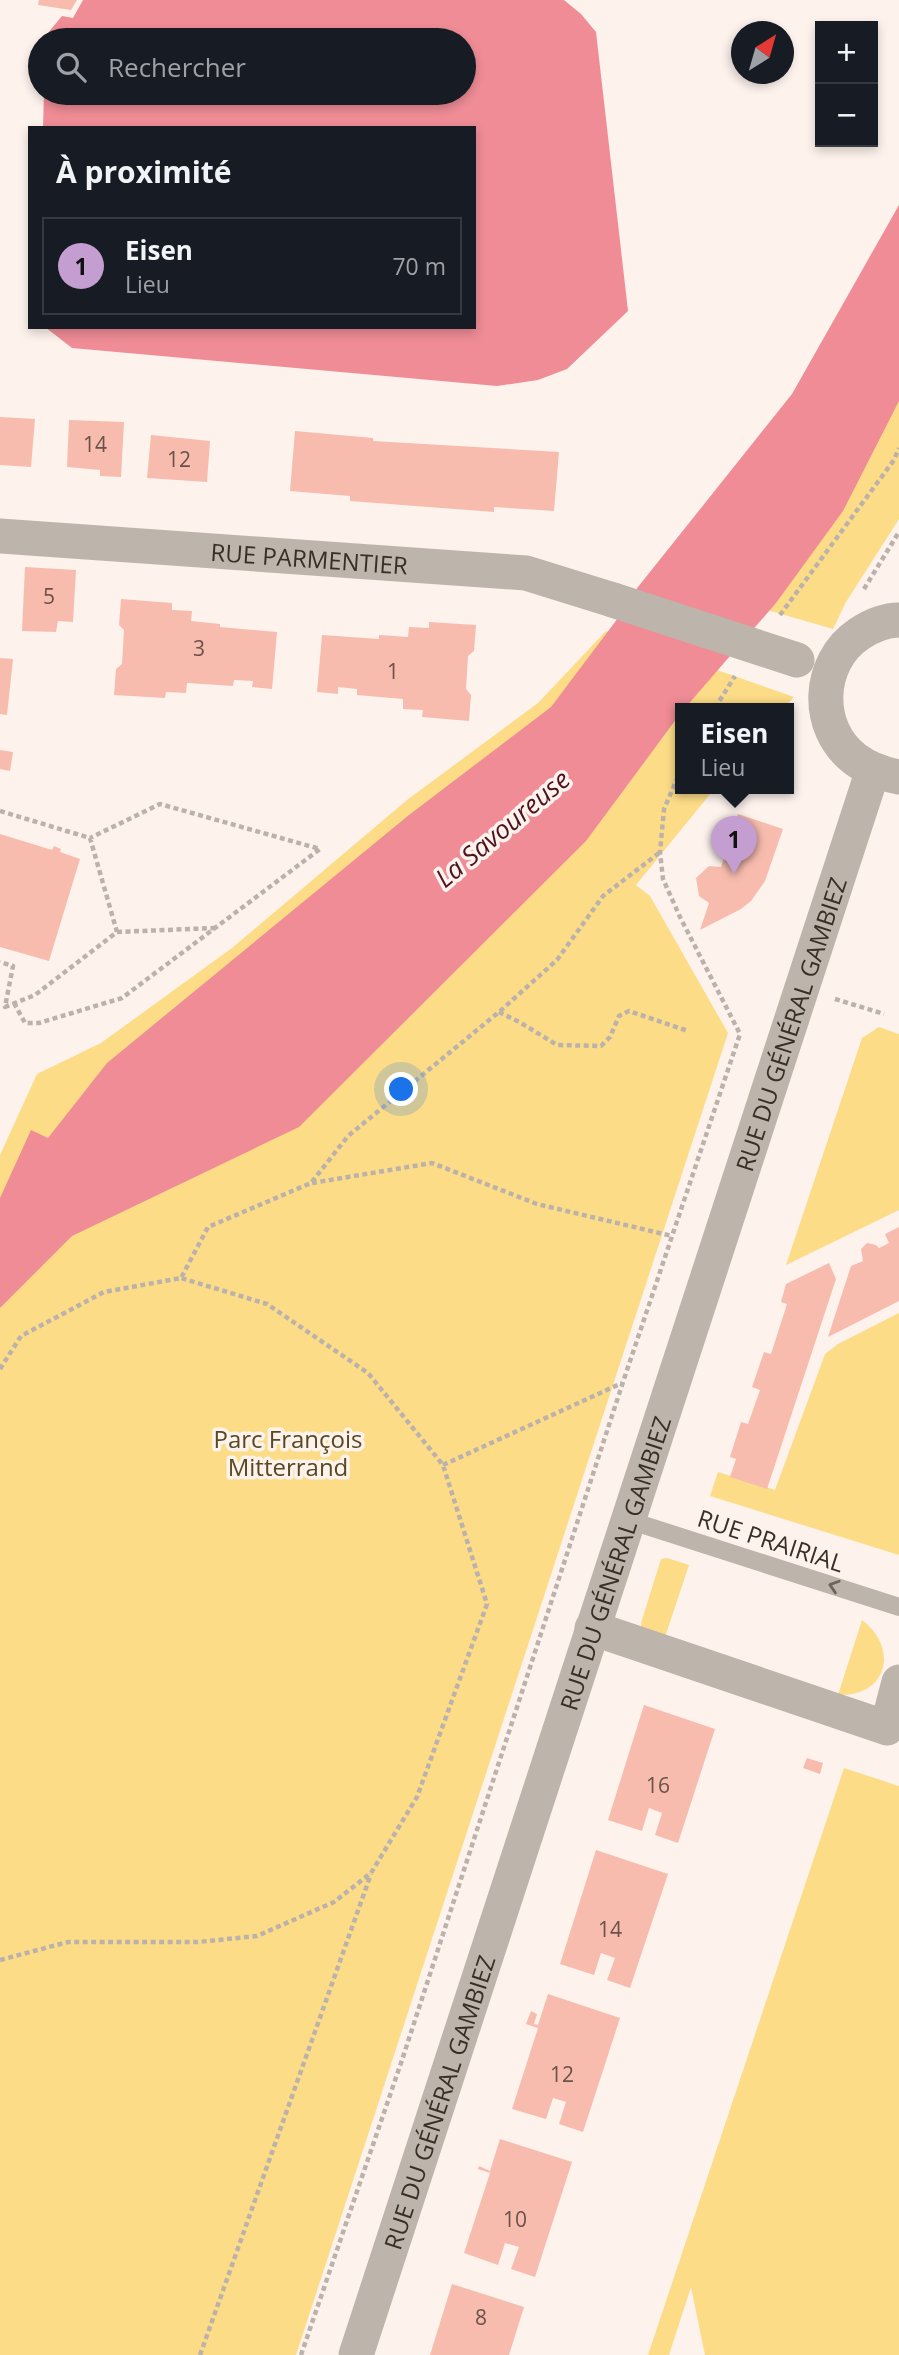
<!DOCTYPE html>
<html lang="fr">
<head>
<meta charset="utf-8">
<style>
  body { margin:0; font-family:"Open Sans",sans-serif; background:#242831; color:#f1f3f6 }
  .controls { position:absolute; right:21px; top:21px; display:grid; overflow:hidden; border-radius:0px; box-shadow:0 4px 10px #0003 }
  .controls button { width:63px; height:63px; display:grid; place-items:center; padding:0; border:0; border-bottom:2px solid #363941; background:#171b24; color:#f1f3f6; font:35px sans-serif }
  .compass { position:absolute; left:731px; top:21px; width:63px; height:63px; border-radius:50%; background:#171b24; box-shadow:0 4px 10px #0003; rotate:37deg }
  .you { position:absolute; left:402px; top:1090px; width:24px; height:24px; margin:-18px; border:5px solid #fff; border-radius:50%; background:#1a73e8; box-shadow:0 0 0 10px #1a73e833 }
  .badge { display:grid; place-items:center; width:46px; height:46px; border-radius:50%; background:#c49ed1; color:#111; font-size:23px; font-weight:700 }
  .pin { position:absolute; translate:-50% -58px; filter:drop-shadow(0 2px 4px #0008) }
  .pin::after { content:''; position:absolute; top:37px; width:24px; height:21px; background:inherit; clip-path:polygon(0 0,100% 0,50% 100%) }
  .popup { position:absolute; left:675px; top:703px; width:119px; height:91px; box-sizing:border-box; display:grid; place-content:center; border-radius:0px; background:#171b24; filter:drop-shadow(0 2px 5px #0005); font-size:23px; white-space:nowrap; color:#9ea1a6 }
  .popup b { font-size:26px; color:#f1f3f6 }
  .popup::after { content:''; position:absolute; left:50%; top:100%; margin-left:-14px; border:14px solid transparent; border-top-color:#171b24 }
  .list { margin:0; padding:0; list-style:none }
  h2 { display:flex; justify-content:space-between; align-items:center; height:91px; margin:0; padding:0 28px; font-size:30px }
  h2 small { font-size:23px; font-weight:400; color:#9ea1a6 }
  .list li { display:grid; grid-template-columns:46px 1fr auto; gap:21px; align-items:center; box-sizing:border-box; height:98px; margin:0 14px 14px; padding:0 14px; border:2px solid #363941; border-radius:0px }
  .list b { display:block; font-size:26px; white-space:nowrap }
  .list p { margin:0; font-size:23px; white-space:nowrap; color:#9ea1a6 }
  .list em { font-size:23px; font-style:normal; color:#9ea1a6 }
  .icon { flex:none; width:38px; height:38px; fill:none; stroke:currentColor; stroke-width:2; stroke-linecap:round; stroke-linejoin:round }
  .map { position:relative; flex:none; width:899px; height:2355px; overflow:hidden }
  .search { position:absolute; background:#171b24; box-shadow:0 4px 10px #0003; left:28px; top:28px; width:448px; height:77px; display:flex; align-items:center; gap:18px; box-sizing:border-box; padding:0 24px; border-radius:38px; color:#9ea1a6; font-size:26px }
  .panel { position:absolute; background:#171b24; box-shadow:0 4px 10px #0003; left:28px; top:126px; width:448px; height:203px; border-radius:0px }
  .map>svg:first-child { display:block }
  .green { fill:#fddc87 }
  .water { fill:#ef8c96 }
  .building { fill:#f8bcae }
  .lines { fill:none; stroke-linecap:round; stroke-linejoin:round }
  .path { stroke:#bcb2ac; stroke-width:4.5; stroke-dasharray:5 3.5; stroke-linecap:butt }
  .lane { stroke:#bdb5ab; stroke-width:18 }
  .street { stroke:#bdb5ab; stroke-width:35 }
  .street-bridge { stroke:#bdb5ab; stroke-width:35 }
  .oneway { stroke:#6e655d }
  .labels { text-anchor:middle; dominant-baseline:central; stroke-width:7; stroke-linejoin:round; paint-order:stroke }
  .number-label { font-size:21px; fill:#69524a }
  .street-label { font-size:24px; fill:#392f29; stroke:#fdf2ec }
  .park-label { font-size:24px; fill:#594922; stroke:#fdf2ec }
  .water-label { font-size:26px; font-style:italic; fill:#4e111d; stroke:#fdf2ec }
</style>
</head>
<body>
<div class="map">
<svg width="899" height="2355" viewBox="0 0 899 2355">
  <rect width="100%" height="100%" fill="#fdf2ec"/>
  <path class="green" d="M899,377V519L846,602L833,629L753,606Z
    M606,631L794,697L784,708H680V788H715L636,885L650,896L728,1033L296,2355H0V1155L37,1074L101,1043L232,948L407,800L538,703Z
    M879,1027L899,1034V1210L786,1265L862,1038Z
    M899,1313V1555L710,1496L718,1472L775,1490L825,1354L838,1344Z
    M667,1558L689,1565L664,1640L642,1633L641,1623L661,1559Z
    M862,1620C899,1648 888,1697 838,1695Z
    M844,1768L899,1786V2355H705L691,2287L669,2355H648Z"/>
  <path class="water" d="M83,0H564L581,14L596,32L628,311L567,369L538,380L497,386L72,348L45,327H474V128H43L44,93H464V40H47V34L62,16L73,18Z
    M899,205V401L843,511L776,603L685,708H680V714L586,841L299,1127L72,1236L0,1308V1198L31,1130L48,1138L107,1063L409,815L551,707L615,622L638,587L792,394Z"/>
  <path class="building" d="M39,0H77L71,10L38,5Z
    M0,417L35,419L31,467L0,465Z
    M69,420L124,422L121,477L100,476V470L67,467Z
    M295,431L373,438V441L559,452L554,511L494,507V512L350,501V496L290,491Z
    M151,435L210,441L207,482L147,478Z
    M25,567L76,570L73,622L58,621L56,632L22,631Z
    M121,599L172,603V610L192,611L191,621L220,624V627L277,632L272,689L252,687L253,681L234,680L233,686L187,683L186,693L166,692L165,698L114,695L116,669L122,664L124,630L119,625Z
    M429,622L476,625L474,651L468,656L466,689L471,695L469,721L422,717L423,710L403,709V699L357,695V689L338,687V694L317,692L322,635L379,639V635L408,637L409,627L429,628Z
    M0,658L13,659L7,715L0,714Z
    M0,750L13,752L10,771L0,769Z
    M738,814L783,829L765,881L751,901L741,909L700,930L709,903L699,896L696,878L709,866L721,867Z
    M0,834L52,850L54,846L61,849L60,852L80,859L49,961L0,947Z
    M899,1227V1301L828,1337L851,1266L863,1261L861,1249L867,1243L876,1245L879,1248L889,1243L885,1234Z
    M829,1263L836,1279L767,1489L730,1477L736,1459L730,1457L741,1422L748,1424L760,1390L752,1387L764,1352L771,1354L787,1304L781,1302L786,1284Z
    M644,1705L715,1729L678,1843L655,1835L662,1813L649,1808L642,1831L608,1820Z
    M807,1758L823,1763L820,1774L803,1768Z
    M596,1850L668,1874L630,1988L607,1980L615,1958L601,1953L594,1975L560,1964Z
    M548,1994L620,2018L583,2132L559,2124L566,2102L553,2098L546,2119L512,2109L538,2028L526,2024L531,2011L537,2014L534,2024L538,2025Z
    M500,2139L572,2162L535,2277L511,2269L519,2247L505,2243L498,2265L464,2253L490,2173L478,2169L479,2166L490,2171Z
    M452,2284L524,2307L509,2355H430Z"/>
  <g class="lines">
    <path class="path" d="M864,589L899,532
      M780,615L894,460L899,448
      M715,708L735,676
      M0,811L90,838L117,932L35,995L5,1007L13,966L0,962
      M117,932L214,928
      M835,999L884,1014
      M14,1003L25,1023H39L122,998L320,849L160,804L90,838
      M499,1012L521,1023L557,1045L601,1046L610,1037L619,1016L629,1011L688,1031
      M312,1183L432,1163L537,1204L672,1236
      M0,1369L21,1336L104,1292L181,1278L208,1227L311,1183L348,1136L499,1012L557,960L603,896L659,853
      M443,1465L622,1383
      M0,1960L68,1942H198L257,1936L334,1902L371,1873L417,1797L487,1604L443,1465L368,1373L267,1304L181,1278
      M200,2355L371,1874
      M301,2355L402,2060L623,1382L740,1034L680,917L663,879L660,852L664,809L680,772"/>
    <path class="lane" d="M628,1520L899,1607"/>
    <g class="street">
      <path id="s1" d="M0,536L526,573L613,600"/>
      <path d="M899,620C885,620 871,626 859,634C817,662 814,728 855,759C868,769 883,774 899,777"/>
      <path d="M592,1628L887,1728L899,1682"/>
      <path id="s2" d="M356,2355L873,770"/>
    </g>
    <path class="street-bridge" d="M613,600L797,660"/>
  </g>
  <defs><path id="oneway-chevron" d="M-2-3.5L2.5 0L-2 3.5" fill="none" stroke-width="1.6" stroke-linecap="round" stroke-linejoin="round" transform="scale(1.75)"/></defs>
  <use class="oneway" href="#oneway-chevron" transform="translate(834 1586) rotate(-162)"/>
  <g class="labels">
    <g class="number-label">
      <text x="95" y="444">14</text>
      <text x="179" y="459">12</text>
      <text x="49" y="596">5</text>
      <text x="199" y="648">3</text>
      <text x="393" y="671">1</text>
      <text x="658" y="1785">16</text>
      <text x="610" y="1929">14</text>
      <text x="562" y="2074">12</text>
      <text x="515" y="2219">10</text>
      <text x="481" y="2317">8</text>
    </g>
    <g class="street-label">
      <text stroke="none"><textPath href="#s1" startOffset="310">RUE PARMENTIER</textPath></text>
      <text stroke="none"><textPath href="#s2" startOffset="1400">RUE DU GÉNÉRAL GAMBIEZ</textPath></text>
      <text transform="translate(771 1540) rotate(18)">RUE PRAIRIAL</text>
      <text stroke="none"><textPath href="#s2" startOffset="833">RUE DU GÉNÉRAL GAMBIEZ</textPath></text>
      <text stroke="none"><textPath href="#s2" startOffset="266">RUE DU GÉNÉRAL GAMBIEZ</textPath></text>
    </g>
    <g class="park-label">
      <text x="288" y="1438">Parc François<tspan x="288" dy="28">Mitterrand</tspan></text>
    </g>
    <g class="water-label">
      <text transform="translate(502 828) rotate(-40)">La Savoureuse</text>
    </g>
  </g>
</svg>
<div class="controls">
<button>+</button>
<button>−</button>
</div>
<svg class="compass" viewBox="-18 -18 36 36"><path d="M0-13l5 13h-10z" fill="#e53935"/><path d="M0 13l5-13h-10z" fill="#9ea1a6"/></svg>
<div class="you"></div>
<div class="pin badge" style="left:734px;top:874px">1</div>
<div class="popup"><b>Eisen</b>Lieu</div>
<div class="search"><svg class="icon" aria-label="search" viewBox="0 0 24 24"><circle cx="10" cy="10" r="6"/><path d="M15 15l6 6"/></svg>Rechercher</div>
<section class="panel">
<h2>À proximité<small></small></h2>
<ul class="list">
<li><span class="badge">1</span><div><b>Eisen</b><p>Lieu</p></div><em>70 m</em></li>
</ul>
</section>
</div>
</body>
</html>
